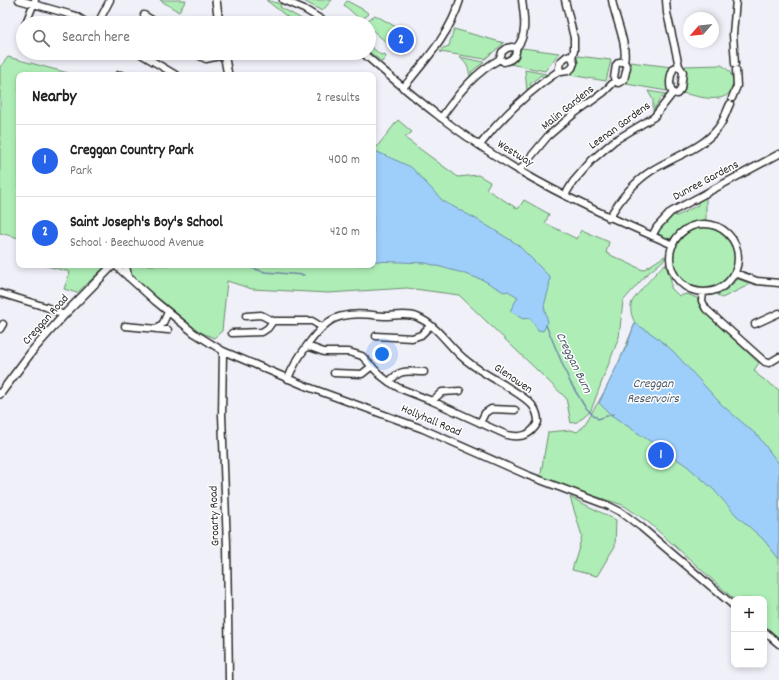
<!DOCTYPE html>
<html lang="en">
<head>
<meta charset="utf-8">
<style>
  body { margin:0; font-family:Dekko,sans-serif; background:#f6f6f6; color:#222 }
  .controls { position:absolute; right:12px; bottom:12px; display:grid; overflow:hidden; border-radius:8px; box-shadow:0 2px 6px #0003 }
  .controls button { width:36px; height:36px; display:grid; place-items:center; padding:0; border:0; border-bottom:1px solid #e0e0e0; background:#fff; color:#222; font:20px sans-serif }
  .compass { position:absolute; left:683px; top:12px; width:36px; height:36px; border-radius:50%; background:#fff; box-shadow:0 2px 6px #0003; rotate:242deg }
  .you { position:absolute; left:382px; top:354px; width:14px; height:14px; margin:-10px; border:3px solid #fff; border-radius:50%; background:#1a73e8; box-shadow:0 0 0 6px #1a73e833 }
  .badge { display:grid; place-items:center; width:26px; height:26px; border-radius:50%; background:#2563eb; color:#fff; font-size:13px; font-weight:700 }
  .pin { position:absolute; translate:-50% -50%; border:2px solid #fff; box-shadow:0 1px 4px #0006 }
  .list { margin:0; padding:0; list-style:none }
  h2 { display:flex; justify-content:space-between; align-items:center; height:52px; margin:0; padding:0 16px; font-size:17px }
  h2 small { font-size:13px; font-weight:400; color:#767676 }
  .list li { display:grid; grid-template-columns:26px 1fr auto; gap:12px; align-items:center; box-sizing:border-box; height:72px; padding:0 16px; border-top:1px solid #e0e0e0 }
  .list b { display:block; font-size:15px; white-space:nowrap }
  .list p { margin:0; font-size:13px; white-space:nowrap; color:#767676 }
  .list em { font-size:13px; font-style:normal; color:#767676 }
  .icon { flex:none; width:22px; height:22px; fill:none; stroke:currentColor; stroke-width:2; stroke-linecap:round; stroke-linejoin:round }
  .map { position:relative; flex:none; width:779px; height:680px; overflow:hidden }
  .search { position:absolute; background:#fff; box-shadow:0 2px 6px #0003; left:16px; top:16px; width:360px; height:44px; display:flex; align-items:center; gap:10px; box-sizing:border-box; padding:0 14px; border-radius:22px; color:#767676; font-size:15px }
  .panel { position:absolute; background:#fff; box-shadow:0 2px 6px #0003; left:16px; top:72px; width:360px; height:196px; border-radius:8px }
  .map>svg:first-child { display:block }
  .green { fill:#aeeeb6; stroke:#6c8c70 }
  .water { fill:#9ecffa; stroke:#708da7 }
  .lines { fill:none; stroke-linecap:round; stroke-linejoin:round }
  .stream { stroke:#708da7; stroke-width:1.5 }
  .minor-casing { stroke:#2b2b2b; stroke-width:9 }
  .major-casing { stroke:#2b2b2b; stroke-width:10 }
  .minor { stroke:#fff; stroke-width:6 }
  .major { stroke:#fff; stroke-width:7 }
  .labels { text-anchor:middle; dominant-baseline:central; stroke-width:3; stroke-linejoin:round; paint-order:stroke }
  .street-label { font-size:12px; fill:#2b2b2b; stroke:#fff }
  .water-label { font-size:13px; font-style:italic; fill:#4e5c69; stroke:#fff }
</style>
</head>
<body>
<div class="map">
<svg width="779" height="680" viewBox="0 0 779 680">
  <rect width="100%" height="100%" fill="#f0f0f9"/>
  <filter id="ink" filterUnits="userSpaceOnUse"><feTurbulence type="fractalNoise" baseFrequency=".025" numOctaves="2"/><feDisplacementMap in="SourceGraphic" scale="8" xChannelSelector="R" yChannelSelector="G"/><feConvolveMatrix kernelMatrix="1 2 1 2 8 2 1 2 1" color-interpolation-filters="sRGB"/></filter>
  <g filter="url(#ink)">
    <path class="green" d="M160,0H186L179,12Z
      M266,0L281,4L280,7L309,23H295Z
      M302,0H332L322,11Z
      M347,1L364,10L369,14L361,20L344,5Z
      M375,15L396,27L395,28L401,32L402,30L413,36C409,44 405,49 398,53L369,27V23H364Z
      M454,29L504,43L485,59L440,52L443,48L449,46C450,40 453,35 454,29Z
      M369,45L381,55L385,54L386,57L382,62L369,52Z
      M522,48L559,53L545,71L510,64L514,60Z
      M578,56L611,60L606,81L570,75Z
      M8,57L68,73L71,75H19V238L0,233V67Z
      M459,57L484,62L471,72L473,75L470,78C469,68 467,63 459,57Z
      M630,62L672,67L667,91L626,84Z
      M721,65C737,72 738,95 719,98C707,100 693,95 682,93L685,66Z
      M525,70L546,74V76L544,77L541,75L530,84L532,87L527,91Z
      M648,91L666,94L665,96H662L654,109L656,111L653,114V100Z
      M398,120L412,132L405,138L458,177L478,175L490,182L486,189L518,209L524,200L549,214L545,223L577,239L582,230L609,242L606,253L643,270L665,256V259L646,275L623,301L619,337L591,410L577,422L571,423L566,398L459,295L407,288L328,293L252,289L227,281L222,331L214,338L198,331L135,279L130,272L129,265H373V146L376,148Z
      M706,197V220C699,221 691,222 684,227C679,230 676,237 669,239L659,235L658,233L660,228L673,215L677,216L698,205V202Z
      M673 258a31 31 0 1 1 62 0a31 31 0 1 1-62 0Z
      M665,264L671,280V288L679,296L687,294L697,298L701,309L704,312L759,363L754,370L759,376L779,390V638L764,625V599H734L647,521L623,505L540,479L548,432L571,430L577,432C584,427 588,419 592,412C610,385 623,354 635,323C632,317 629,309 632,302C635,296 659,269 665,264Z
      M43,265H107L77,293L64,289L70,272Z
      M738,279L751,284L722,298L717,295L725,291Z
      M570,497L616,520L615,546L597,576L572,570L582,536Z"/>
    <path class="water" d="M373,150L411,167L443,201L478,220L517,244L550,277L549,288L544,306L548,322L543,331L538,330L530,318L523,319L510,311L518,297L508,291L504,292L483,280L459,272L426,263L373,261Z
      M635,323L655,336L673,351L722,405L758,436L779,464V559L763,539L736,515L713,489L687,466L611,415L599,403L627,345Z"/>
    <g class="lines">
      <path class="stream" d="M242,265L265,272L304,275
        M546,325L570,382L585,407L598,419L613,414"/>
      <g class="minor-casing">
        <path id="minor" d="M19,0L76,16L87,23
          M283,0L304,9L327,23
          M565,0L574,38V51L572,57L574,63L572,68L568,71L561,72L559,68L560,62L567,56L572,57
          M612,0C615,19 628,44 624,62
          M666,0L667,13L679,66
          M144,15L157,23
          M26,23L35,0
          M98,23L110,0
          M23,32V34
          M512,47L516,48C517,56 512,60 504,62L500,59L502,52L507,48Z
          M516,48C528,36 524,16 522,0
          M99,53L101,54
          M139,53L176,75
          M194,53L206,59L224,55
          M363,53C412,96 463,138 520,171C569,200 621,222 673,245
          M619,62H624L627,67L624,80L618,83L614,78L616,65Z
          M735,64L733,34L736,0
          M679,66L683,72L681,89L677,94L673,93C668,87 670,74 674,68Z
          M119,75H121
          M403,88C425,61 450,34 460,0
          M732,98L737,86L736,70
          M441,118C457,95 475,72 500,59
          M480,145C504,114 528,92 560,70
          M519,171L548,136L575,113L604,92L615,81
          M565,195L573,182L592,160L614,141L654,117L673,93
          M609,218C620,199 633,183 651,171C674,156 701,150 718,128C724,121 726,112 730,104
          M670 258a34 34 0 1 1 68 0a34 34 0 1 1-68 0Z
          M652,236L657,227L671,212L779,154
          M115,265L155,301L194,333L223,351L308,387L423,429L527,475L609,506L621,512L641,527L734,606
          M126,265L128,277
          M735,273L757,281L779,283
          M703,292L702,301L706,309L765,362L769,363L779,357
          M0,293L46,307L64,315
          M246,316L261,315L273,321H312L322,327
          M755,324L779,313
          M125,326L168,330
          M0,329L3,324
          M157,329L163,323L168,312
          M232,333L262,332L268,328L273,321
          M376,336L412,338L421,335L430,326
          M223,351L222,415L227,545L229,680
          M334,373L362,374L372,366
          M288,379C294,362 319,324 336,318C350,312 369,315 384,316C395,316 408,313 417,317C439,326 449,348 467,361C478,370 491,377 503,384C513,391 524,396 532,405C536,410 538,416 538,422C531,436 521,438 507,435L432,401L399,388L389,382L380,375L362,356L349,352H324L307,346
          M389,382C401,368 407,372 424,372
          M432,401L442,392L460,391
          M480,423L485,413L491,409L515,410
          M764,631L779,644"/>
      </g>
      <g class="major-casing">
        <path id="major" d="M216,0L219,23
          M224,53L228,75
          M0,394L33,350L64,315L113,265"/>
      </g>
      <use href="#minor" class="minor"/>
      <use href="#major" class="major"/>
    </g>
  </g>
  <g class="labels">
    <g class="street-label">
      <text transform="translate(568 108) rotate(-39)">Malin Gardens</text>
      <text transform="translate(620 126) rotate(-36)">Leenan Gardens</text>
      <text transform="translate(515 154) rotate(32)">Westway</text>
      <text transform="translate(706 181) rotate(-28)">Dunree Gardens</text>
      <text transform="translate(46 320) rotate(-48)">Creggan Road</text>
      <text transform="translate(513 379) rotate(34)">Glenowen</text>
      <text transform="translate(431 421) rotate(23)">Hollyhall Road</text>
      <text transform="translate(215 516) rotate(-92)">Groarty Road</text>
    </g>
    <g class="water-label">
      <text transform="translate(573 363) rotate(64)">Creggan Burn</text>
      <text x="653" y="384">Creggan<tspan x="653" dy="15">Reservoirs</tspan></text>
    </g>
  </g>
</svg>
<div class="controls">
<button>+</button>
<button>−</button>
</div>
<svg class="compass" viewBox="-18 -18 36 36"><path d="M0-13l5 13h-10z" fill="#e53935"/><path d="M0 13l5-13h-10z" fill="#767676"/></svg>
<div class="you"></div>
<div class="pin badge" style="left:661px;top:455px">1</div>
<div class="pin badge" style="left:401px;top:40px">2</div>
<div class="search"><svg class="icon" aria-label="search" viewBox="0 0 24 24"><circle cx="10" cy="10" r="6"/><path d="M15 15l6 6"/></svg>Search here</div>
<section class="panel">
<h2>Nearby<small>2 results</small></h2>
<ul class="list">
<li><span class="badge">1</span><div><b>Creggan Country Park</b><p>Park</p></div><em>400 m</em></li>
<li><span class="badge">2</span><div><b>Saint Joseph's Boy's School</b><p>School · Beechwood Avenue</p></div><em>420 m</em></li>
</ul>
</section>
</div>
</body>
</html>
